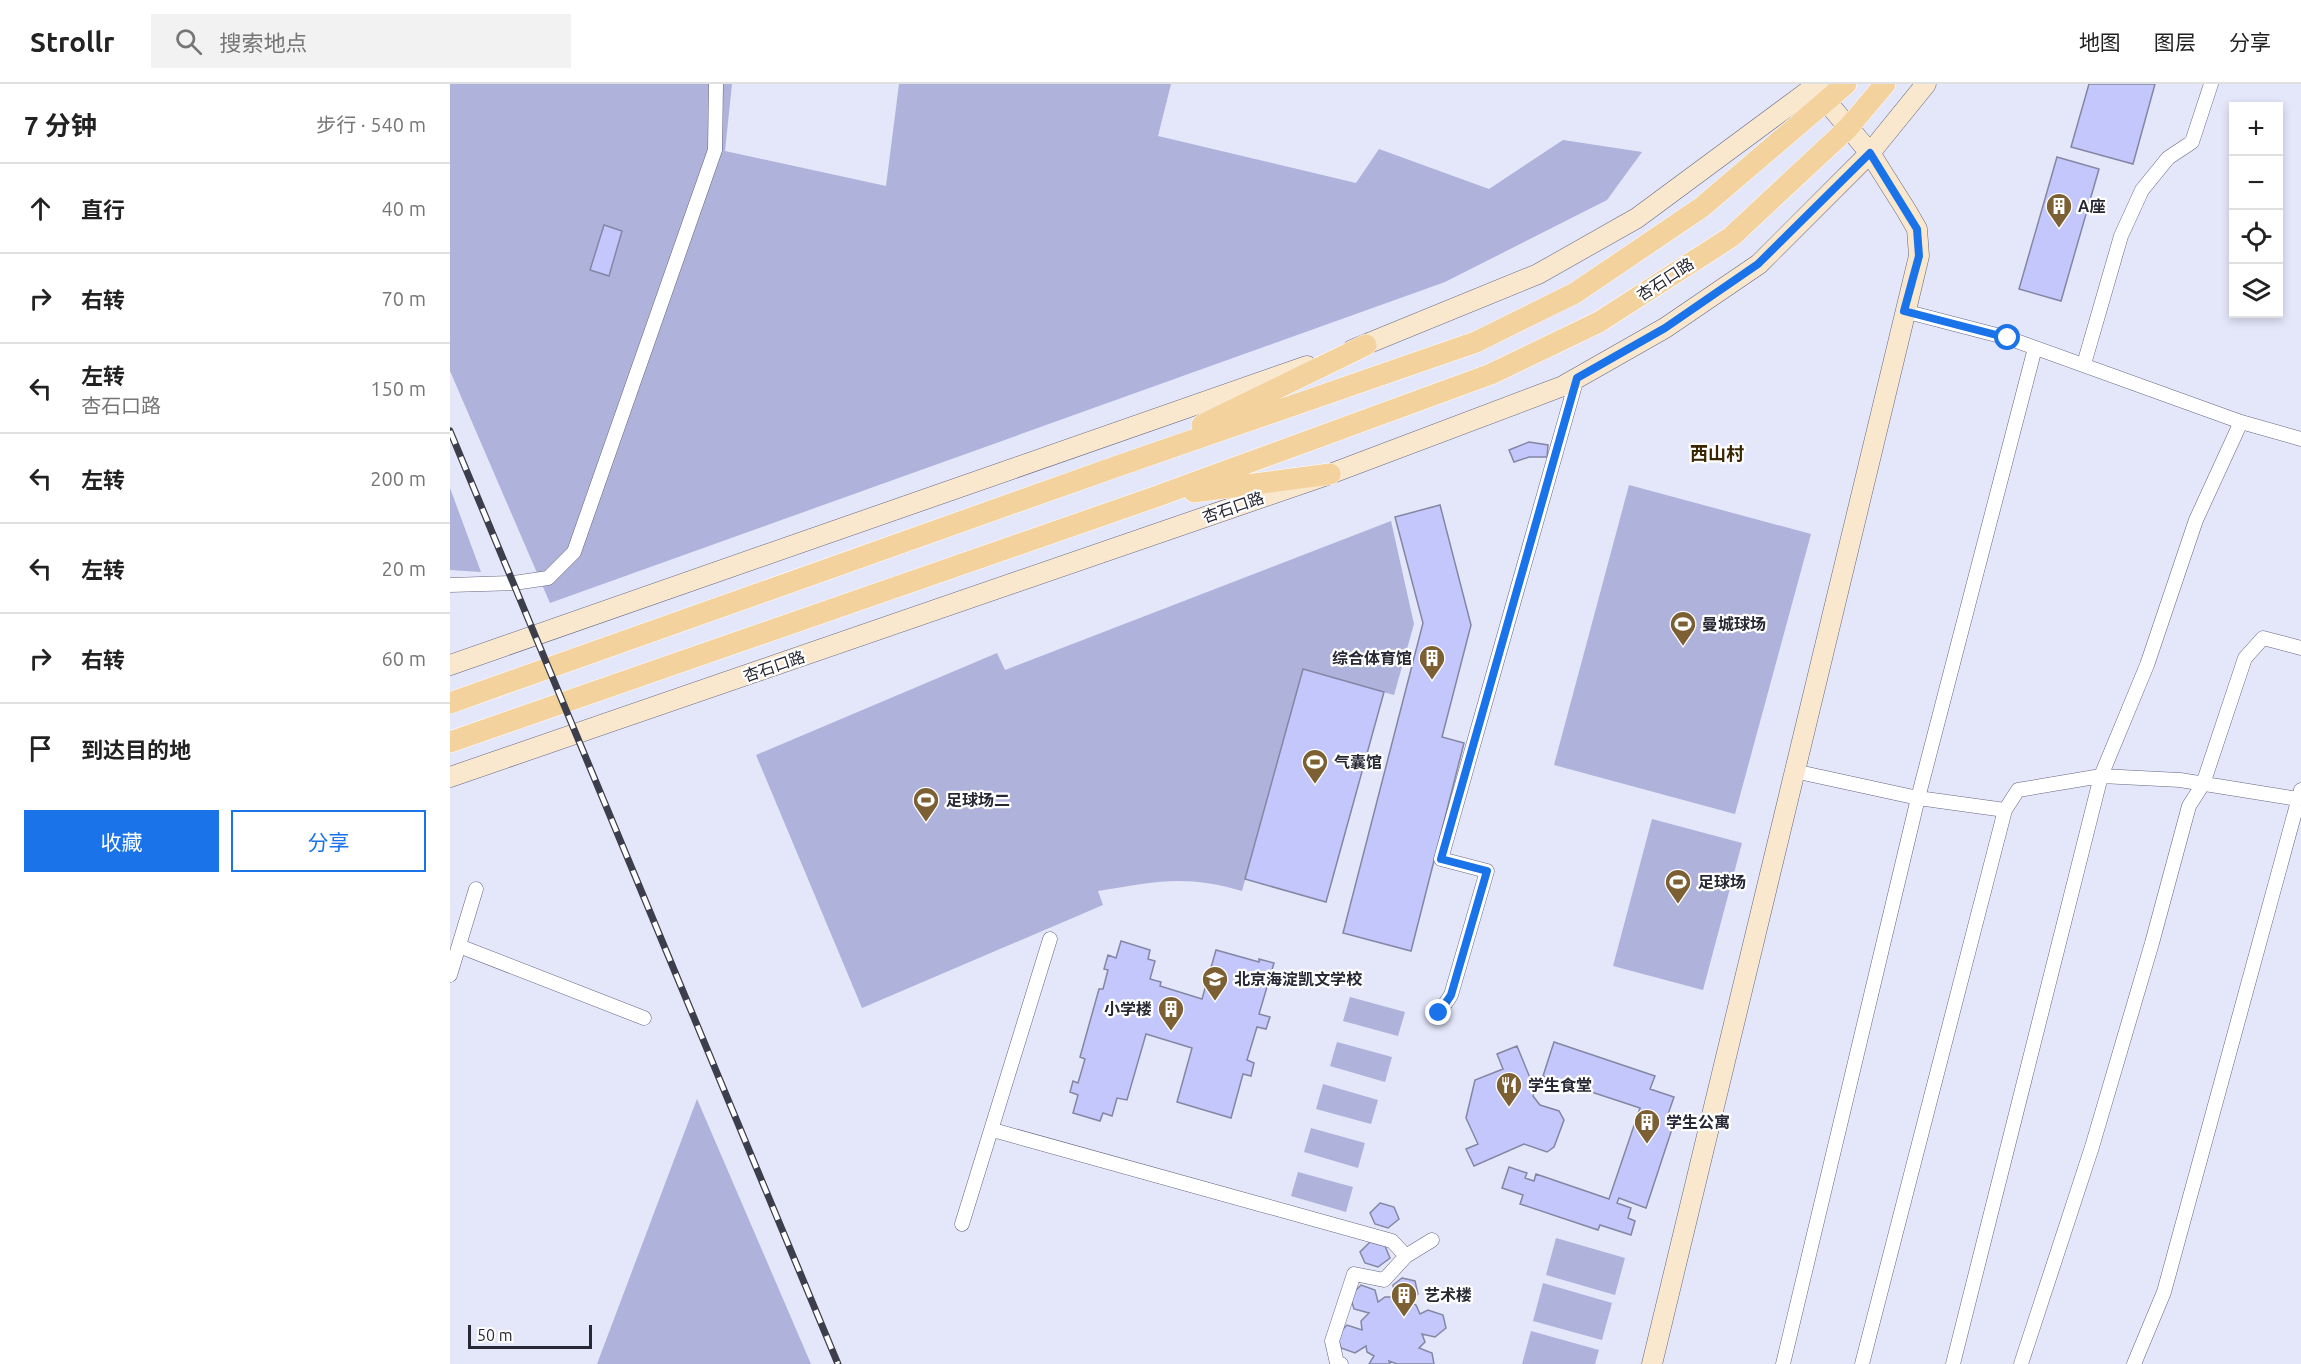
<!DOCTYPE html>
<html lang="zh">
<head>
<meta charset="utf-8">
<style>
  body { margin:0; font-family:Ubuntu,"Noto Sans SC",sans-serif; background:#f2f2f2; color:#222 }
  .controls { position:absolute; right:18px; top:18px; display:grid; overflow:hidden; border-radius:0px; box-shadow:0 3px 9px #0003 }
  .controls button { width:54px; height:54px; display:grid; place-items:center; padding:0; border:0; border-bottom:2px solid #e0e0e0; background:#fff; color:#222; font:30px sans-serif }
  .scale { position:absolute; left:18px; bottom:15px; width:124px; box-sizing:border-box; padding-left:6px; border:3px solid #272834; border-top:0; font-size:16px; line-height:21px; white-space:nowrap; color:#272834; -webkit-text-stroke:4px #fff; paint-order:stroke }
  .stop { position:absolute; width:18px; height:18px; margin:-14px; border:4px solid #1a73e8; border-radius:50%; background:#fff }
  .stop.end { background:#1a73e8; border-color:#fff; box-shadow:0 2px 6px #0008 }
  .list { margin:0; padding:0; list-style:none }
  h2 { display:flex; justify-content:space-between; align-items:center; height:78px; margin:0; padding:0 24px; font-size:26px }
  h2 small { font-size:20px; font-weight:400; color:#767676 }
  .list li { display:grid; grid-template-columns:39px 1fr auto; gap:18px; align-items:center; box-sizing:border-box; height:90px; padding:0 24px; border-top:2px solid #e0e0e0 }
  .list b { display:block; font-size:22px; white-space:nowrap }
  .list p { margin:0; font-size:20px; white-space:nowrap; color:#767676 }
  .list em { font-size:20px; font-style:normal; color:#767676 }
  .actions { display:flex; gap:12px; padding:18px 24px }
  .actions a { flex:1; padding:14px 0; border:2px solid #1a73e8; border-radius:0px; text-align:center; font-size:21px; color:#1a73e8 }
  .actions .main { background:#1a73e8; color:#fff }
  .icon { flex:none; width:33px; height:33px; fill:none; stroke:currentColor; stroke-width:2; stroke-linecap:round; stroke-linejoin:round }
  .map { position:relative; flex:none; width:1851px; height:1280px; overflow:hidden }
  header { display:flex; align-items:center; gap:36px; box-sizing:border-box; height:84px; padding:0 30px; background:#fff; border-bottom:2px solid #e0e0e0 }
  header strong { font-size:28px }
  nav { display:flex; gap:33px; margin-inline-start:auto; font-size:21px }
  .search { width:420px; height:54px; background:#f2f2f2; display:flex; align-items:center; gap:15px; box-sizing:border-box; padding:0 21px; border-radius:0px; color:#767676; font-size:22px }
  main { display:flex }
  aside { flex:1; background:#fff }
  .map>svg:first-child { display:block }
  .green { fill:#afb2da }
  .building { fill:#c3c7fb; stroke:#8486a3; stroke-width:1.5 }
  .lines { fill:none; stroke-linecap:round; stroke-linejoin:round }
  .street-casing { stroke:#646682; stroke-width:15 }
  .secondary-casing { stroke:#646682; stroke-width:21 }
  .primary-casing { stroke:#fff; stroke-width:22 }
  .street { stroke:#fff; stroke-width:14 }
  .secondary { stroke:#f9e8ce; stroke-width:20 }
  .primary { stroke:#f3d29d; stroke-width:21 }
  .rail-casing { stroke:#3d3e4b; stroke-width:7 }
  .rail { stroke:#fff; stroke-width:4.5; stroke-dasharray:14; stroke-linecap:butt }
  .route { stroke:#1a73e8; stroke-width:8 }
  .labels { text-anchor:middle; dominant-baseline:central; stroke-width:4.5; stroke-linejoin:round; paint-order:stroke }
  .poi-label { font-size:16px; font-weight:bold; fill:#272834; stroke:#fff; text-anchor:start }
  .street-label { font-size:16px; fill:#272834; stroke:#fff }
  .neighbourhood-label { font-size:18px; font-weight:bold; fill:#3a2500; stroke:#fff }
</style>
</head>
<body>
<header>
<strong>Strollr</strong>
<div class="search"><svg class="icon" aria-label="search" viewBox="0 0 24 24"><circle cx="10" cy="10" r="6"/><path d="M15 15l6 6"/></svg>搜索地点</div>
<nav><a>地图</a><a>图层</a><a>分享</a></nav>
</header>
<main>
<aside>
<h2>7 分钟<small>步行 · 540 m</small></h2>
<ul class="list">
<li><svg class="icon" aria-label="ahead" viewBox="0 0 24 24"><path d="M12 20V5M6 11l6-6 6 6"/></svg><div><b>直行</b></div><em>40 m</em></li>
<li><svg class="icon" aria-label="right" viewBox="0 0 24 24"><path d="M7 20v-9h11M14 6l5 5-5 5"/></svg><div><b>右转</b></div><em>70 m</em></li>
<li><svg class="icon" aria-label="left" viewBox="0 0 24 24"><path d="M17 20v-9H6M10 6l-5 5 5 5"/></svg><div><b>左转</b><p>杏石口路</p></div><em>150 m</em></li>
<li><svg class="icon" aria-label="left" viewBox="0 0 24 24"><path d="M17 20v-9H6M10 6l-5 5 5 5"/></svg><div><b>左转</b></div><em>200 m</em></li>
<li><svg class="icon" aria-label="left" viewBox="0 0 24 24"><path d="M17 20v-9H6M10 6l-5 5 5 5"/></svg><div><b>左转</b></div><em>20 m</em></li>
<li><svg class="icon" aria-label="right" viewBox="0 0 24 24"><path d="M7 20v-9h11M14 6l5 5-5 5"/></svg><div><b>右转</b></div><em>60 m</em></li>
<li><svg class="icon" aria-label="arrive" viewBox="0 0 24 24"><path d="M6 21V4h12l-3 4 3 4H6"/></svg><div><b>到达目的地</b></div></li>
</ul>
<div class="actions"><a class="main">收藏</a><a>分享</a></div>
</aside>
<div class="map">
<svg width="1851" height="1280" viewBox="0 0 1851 1280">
  <rect width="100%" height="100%" fill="#e4e6fa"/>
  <path class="green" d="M0,0H282L275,67L436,102L449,0H721L708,52L906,99L929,65L1039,105L1113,56L1192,68L1157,116L995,198L100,519L0,287Z
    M1179,401L1361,450L1285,730L1104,681Z
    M0,404L31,488L0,486Z
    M941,437L964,540L944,611L853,585L792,807C733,790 706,798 648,807L653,821L412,924L306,671L547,569L555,586Z
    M1202,735L1292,759L1253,906L1163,882Z
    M900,913L955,928L948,952L893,937Z
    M887,958L942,973L935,998L880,982Z
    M873,1000L928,1016L921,1040L866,1025Z
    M247,1015L361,1280H147Z
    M861,1044L915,1059L908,1084L854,1068Z
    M848,1088L903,1103L896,1128L841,1112Z
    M1106,1154L1175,1174L1165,1211L1096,1191Z
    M1093,1199L1162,1219L1152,1256L1083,1237Z
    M1081,1247L1149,1266L1145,1280H1072Z"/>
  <path class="building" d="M1639,0H1705L1683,80L1621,63Z
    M1607,73L1649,85L1611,217L1569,205Z
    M154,141L172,147L159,192L140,186Z
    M1079,358L1098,361L1097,373H1079L1064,378L1059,366Z
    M990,421L1021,541L992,653L1014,659L961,867L893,849L973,539L945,433Z
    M853,585L934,608L876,818L795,795Z
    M671,857L700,866L698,875L705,877L700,895L711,898L710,902L752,915L766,866L809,878V875L824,879L809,930L820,933L816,945L807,943L797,976L804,979L801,992L793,990L781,1034L727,1018L742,964L696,950L677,1016L667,1014L662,1032L653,1029L650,1037L623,1029L628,1011L620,1008L623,997L628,999L635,975L630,973L649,905H653L658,886L654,885L658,871L666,874Z
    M1104,958L1205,992L1200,1005L1224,1013L1216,1036L1224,1039L1196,1124L1169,1114L1167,1119L1181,1124L1178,1134L1185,1137L1181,1151L1150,1141L1148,1146L1070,1120L1073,1111L1052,1104L1059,1083L1077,1089L1075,1094L1084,1097L1086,1090L1159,1115L1190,1024L1093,992Z
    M1067,962L1085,1006L1083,1012L1090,1021L1109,1027L1114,1036L1104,1063L1097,1068L1074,1060L1024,1082L1016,1065L1028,1060L1016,1034L1025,996L1053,985L1047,970Z
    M930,1119L944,1123L949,1135L938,1144L925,1140L920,1129Z
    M920,1158L935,1162L940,1174L928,1183L915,1179L910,1168Z
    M952,1194L965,1197L968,1210L959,1218L966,1221L970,1230L978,1226L993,1231L996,1244L985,1253L972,1250L975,1258L969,1264L982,1269L984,1280H947L939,1277L940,1280H919L924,1272L917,1268L916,1262L905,1269L891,1264L887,1251L897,1241L912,1246L911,1237L919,1229L904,1225L900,1212L911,1201L925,1206L928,1218L935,1213H945L943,1201Z"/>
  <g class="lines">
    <g class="street-casing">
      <path id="street" d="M1454,227L1558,254L1791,338L1851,355
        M1634,280L1671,152L1692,106L1718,74L1742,58L1761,0
        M0,501L64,499L98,494L124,468L265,66L266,0
        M1344,687L1468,714L1555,726L1568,706L1651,692L1730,696L1848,715
        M9,862L194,934
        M0,891L26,805
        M989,929L1001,911L1037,787L991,775L1127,294
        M543,1046L942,1157L956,1172L982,1156
        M512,1140L600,855
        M891,1280L887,1279L882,1257L904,1190L934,1196L956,1172
        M1333,1280L1468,714L1585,264
        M1412,1280L1555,726
        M1503,1280L1651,692L1697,581L1746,436L1791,338
        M1571,1280L1642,1063L1702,859L1739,722L1753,700L1795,574L1813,554L1851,564
        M1684,1280L1714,1208L1851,706"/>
    </g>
    <g class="secondary-casing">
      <path id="secondary" d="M902,266L1088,190L1187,134L1368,0
        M0,581L857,282
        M0,693L880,390L1113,302L1215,244L1309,180L1420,69L1476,0
        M1202,1280L1469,172L1467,145L1456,126L1420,69L1366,5"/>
    </g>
    <g class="primary-casing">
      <path id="primary" d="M752,341L916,261
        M744,408L880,390
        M0,619L665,383L1026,258L1125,209L1252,123L1396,0
        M0,658L705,413L1041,290L1149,238L1281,153L1398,44L1435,0"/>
    </g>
    <use href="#street" class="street"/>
    <use href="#secondary" class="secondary"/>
    <use href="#primary" class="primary"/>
    <g class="rail-casing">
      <path id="rail" d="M0,347L388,1280"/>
    </g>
    <use href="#rail" class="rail"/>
  </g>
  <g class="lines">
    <path class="route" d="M989,929L1001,911L1037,787L991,775L1127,294L1215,244L1308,180L1420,69L1467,145L1469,172L1454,227L1558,254"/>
  </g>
  <defs>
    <g id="building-pin" transform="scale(1.35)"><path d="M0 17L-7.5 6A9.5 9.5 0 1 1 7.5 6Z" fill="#7c6033" stroke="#fff"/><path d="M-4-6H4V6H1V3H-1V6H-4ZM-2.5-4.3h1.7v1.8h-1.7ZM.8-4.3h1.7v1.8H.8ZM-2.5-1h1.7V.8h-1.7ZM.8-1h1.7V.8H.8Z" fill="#fff"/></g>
    <g id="stadium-pin" transform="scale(1.35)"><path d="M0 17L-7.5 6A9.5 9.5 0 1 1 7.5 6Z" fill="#7c6033" stroke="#fff"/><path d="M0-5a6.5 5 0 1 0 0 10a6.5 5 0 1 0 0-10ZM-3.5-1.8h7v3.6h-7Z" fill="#fff"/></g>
    <g id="school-pin" transform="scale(1.35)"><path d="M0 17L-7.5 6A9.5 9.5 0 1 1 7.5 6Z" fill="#7c6033" stroke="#fff"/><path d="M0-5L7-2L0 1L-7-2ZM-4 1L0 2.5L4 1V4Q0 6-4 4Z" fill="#fff"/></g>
    <g id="restaurant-pin" transform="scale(1.35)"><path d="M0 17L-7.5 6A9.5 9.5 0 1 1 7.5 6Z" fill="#7c6033" stroke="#fff"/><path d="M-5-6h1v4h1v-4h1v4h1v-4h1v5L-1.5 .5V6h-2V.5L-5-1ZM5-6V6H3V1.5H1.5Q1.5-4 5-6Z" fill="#fff"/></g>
  </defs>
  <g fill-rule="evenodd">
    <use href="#building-pin" x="1609" y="122"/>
    <use href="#stadium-pin" x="1233" y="540"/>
    <use href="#building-pin" x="982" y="574"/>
    <use href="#stadium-pin" x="865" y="678"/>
    <use href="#stadium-pin" x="476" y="716"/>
    <use href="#stadium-pin" x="1228" y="798"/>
    <use href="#school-pin" x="765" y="895"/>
    <use href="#building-pin" x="721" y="925"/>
    <use href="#restaurant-pin" x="1059" y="1001"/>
    <use href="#building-pin" x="1197" y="1038"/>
    <use href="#building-pin" x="954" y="1211"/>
  </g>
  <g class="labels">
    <g class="poi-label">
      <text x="1628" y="122">A座</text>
      <text x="1252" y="540">曼城球场</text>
      <text x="962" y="574" text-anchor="end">综合体育馆</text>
      <text x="884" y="678">气囊馆</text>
      <text x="496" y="716">足球场二</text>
      <text x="1248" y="798">足球场</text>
      <text x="784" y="895">北京海淀凯文学校</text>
      <text x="702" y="925" text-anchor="end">小学楼</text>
      <text x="1078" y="1001">学生食堂</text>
      <text x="1216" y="1038">学生公寓</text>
      <text x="974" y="1211">艺术楼</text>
    </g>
    <g class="street-label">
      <text transform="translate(1215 195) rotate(-33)">杏石口路</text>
      <text transform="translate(783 423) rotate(-19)">杏石口路</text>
      <text transform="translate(324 582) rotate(-19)">杏石口路</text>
    </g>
    <g class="neighbourhood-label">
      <text x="1267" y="369">西山村</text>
    </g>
  </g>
</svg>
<div class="controls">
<button>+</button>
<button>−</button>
<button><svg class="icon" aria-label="locate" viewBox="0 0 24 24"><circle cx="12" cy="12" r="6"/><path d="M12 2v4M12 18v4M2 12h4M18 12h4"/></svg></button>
<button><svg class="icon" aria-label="layers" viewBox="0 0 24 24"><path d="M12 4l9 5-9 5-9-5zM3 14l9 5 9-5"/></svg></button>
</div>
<div class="scale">50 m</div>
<div class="stop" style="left:1558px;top:254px"></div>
<div class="stop end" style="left:989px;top:929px"></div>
</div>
</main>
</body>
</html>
